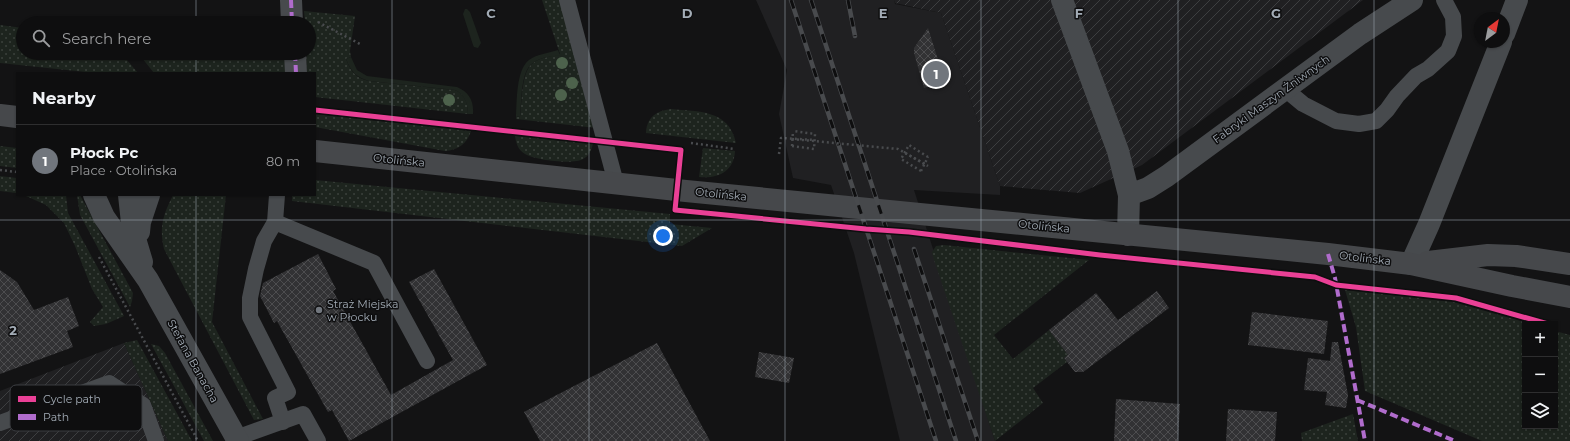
<!DOCTYPE html>
<html lang="en">
<head>
<meta charset="utf-8">
<style>
  body { margin:0; font-family:Montserrat,sans-serif; background:#171718; color:#f1f3f6 }
  .controls { position:absolute; right:12px; bottom:12px; display:grid; overflow:hidden; border-radius:0px; box-shadow:0 1px 3px #0004 }
  .controls button { width:36px; height:36px; display:grid; place-items:center; padding:0; border:0; border-bottom:1px solid #2e2e2f; background:#0e0e0f; color:#f1f3f6; font:20px sans-serif }
  .compass { position:absolute; left:1474px; top:12px; width:36px; height:36px; border-radius:50%; background:#0e0e0f; box-shadow:0 1px 3px #0004; rotate:32deg }
  .you { position:absolute; left:663px; top:236px; width:14px; height:14px; margin:-10px; border:3px solid #fff; border-radius:50%; background:#1a73e8; box-shadow:0 0 0 6px #1a73e833 }
  .badge { display:grid; place-items:center; width:26px; height:26px; border-radius:50%; background:#71767d; color:#fff; font-size:13px; font-weight:700 }
  .pin { position:absolute; translate:-50% -50%; border:2px solid #fff; box-shadow:0 1px 4px #0006 }
  .list { margin:0; padding:0; list-style:none }
  h2 { display:flex; justify-content:space-between; align-items:center; height:52px; margin:0; padding:0 16px; font-size:17px }
  h2 small { font-size:13px; font-weight:400; color:#9b9c9e }
  .list li { display:grid; grid-template-columns:26px 1fr auto; gap:12px; align-items:center; box-sizing:border-box; height:72px; padding:0 16px; border-top:1px solid #2e2e2f }
  .list b { display:block; font-size:15px; white-space:nowrap }
  .list p { margin:0; font-size:13px; white-space:nowrap; color:#9b9c9e }
  .list em { font-size:13px; font-style:normal; color:#9b9c9e }
  .icon { flex:none; width:22px; height:22px; fill:none; stroke:currentColor; stroke-width:2; stroke-linecap:round; stroke-linejoin:round }
  .map { position:relative; flex:none; width:1570px; height:441px; overflow:hidden }
  .search { position:absolute; background:#0e0e0f; box-shadow:0 1px 3px #0004; left:16px; top:16px; width:300px; height:44px; display:flex; align-items:center; gap:10px; box-sizing:border-box; padding:0 14px; border-radius:22px; color:#9b9c9e; font-size:15px }
  .panel { position:absolute; background:#0e0e0f; box-shadow:0 1px 3px #0004; left:16px; top:72px; width:300px; height:124px; border-radius:0px }
  .map>svg:first-child { display:block }
  .built { fill:#202022 }
  .industrial { fill:url(#industrial-furrows) }
  .grass { fill:url(#grass-dots) }
  .green { fill:#1d241e }
  .building { fill:url(#building-cross-hatch) }
  .lines { fill:none; stroke-linecap:round; stroke-linejoin:round }
  .path { stroke:#494b4e; stroke-width:2.5; stroke-dasharray:2 3; stroke-linecap:butt }
  .service { stroke:#474a4d; stroke-width:16 }
  .minor { stroke:#474a4d; stroke-width:22 }
  .secondary { stroke:#46484b; stroke-width:22 }
  .rail-casing { stroke:#484a4d; stroke-width:4.5 }
  .rail { stroke:#0e0e0f; stroke-width:3; stroke-dasharray:9; stroke-linecap:butt }
  .path-bridge { stroke:#494b4e; stroke-width:2.5; stroke-dasharray:2 3; stroke-linecap:butt }
  .quiet { stroke:#b06ccc; stroke-width:4; stroke-dasharray:8 4; stroke-linecap:butt }
  .cycleway-casing { stroke:#0e0e0f; stroke-width:8 }
  .cycleway { stroke:#ea4096; stroke-width:5 }
  .tree { fill:#4d624c }
  .grid { fill:none; stroke:#a3acb6; stroke-width:1; stroke-opacity:0.55 }
  .poi-dot { fill:#71767d; stroke:#0e0e0f; stroke-width:1.5 }
  .labels { text-anchor:middle; dominant-baseline:central; stroke-width:3; stroke-linejoin:round; paint-order:stroke }
  .street-label { font-size:11px; fill:#a3acb6; stroke:#0e0e0f }
  .poi-label { font-size:11px; fill:#a3acb6; stroke:#0e0e0f; text-anchor:start }
  .key { fill:#0e0e0f; stroke:#3b3d41; stroke-width:1 }
  .key-label { font-size:11px; fill:#a3acb6 }
  .grid-label { font-size:13px; text-anchor:middle; font-weight:bold; fill:#a3acb6; stroke:#0e0e0f; stroke-width:3; stroke-linejoin:round; paint-order:stroke }
</style>
</head>
<body>
<div class="map">
<svg width="1570" height="441" viewBox="0 0 1570 441">
  <defs>
    <pattern id="industrial-furrows" width="10" height="10" patternUnits="userSpaceOnUse"><rect width="10" height="10" fill="#202022"/><path d="M-1 1l2-2M0 10L10 0M9 11l2-2" fill="none" stroke="#3d3e40"/></pattern>
    <pattern id="grass-dots" width="8" height="8" patternUnits="userSpaceOnUse"><rect width="8" height="8" fill="#1d241e"/><path d="M2 2h.1M6 6h.1" fill="none" stroke="#3b413c" stroke-width="1.8" stroke-linecap="round"/></pattern>
    <pattern id="building-cross-hatch" width="8" height="8" patternUnits="userSpaceOnUse"><rect width="8" height="8" fill="#323234"/><path d="M0 0l8 8M0 8l8-8" fill="none" stroke="#4d4d4f"/></pattern>
  </defs>
  <rect width="100%" height="100%" fill="#131314"/>
  <path class="built" d="M756,0H894L895,4L941,13L1000,186V195L914,190L995,441H900L854,253L831,185L793,178L779,114L787,70Z"/>
  <path class="industrial" d="M894,0H1363L1142,165L1080,193L1000,186L941,13L895,3Z
    M124,343L168,441H0V391Z"/>
  <path class="grass" d="M542,0H561L596,128L516,119V116L520,117C522,103 521,71 533,63C540,57 551,57 560,54Z
    M304,11L355,16L350,51L351,57L346,59C351,72 356,78 369,81L455,90C465,94 468,103 468,114L315,97V73H307L306,53H309V23H305Z
    M0,25L23,28V53H121L138,73H95L0,63Z
    M138,53H286L285,73H154Z
    M671,109C698,112 729,109 736,143L646,133C647,117 656,111 671,109Z
    M315,114L471,131C467,144 458,150 445,151L315,127Z
    M515,136L593,144C591,151 589,156 583,159C573,165 535,160 525,154C518,150 516,143 515,136Z
    M0,146L17,148V168L0,166Z
    M703,148L735,151C734,172 717,179 699,177Z
    M0,176L17,178L16,193L0,191Z
    M315,180L670,214V224L712,228L682,246L292,201V195H315Z
    M66,195L68,213L124,316L106,324L94,326L90,322L103,307L92,289L75,246L64,223L46,205L26,196Z
    M77,195H80L133,293L132,301L130,307L80,215Z
    M173,195H226L212,322L263,419L254,420L164,249C159,227 163,215 173,195Z
    M944,245L1089,260L994,335L1013,359L1049,330L1068,355L1064,358L1067,362L1033,388L1043,403L995,441L934,260L932,252L936,246Z
    M1345,290L1453,302L1531,324H1525V426H1555V331L1570,335V441H1482L1365,391L1356,327Z
    M137,340L192,441H168L124,343Z
    M151,344L159,346L165,353L213,441H204Z
    M1353,414L1358,441H1302L1301,433Z"/>
  <path class="green" d="M465,9H467L470,12L481,43L478,48L474,47L473,45L463,14Z
    M558,50L560,55C551,57 540,57 533,63C520,71 522,103 520,117L516,116C517,101 516,70 529,60C537,54 549,53 558,50Z
    M351,57L357,70L367,76L457,87C469,92 474,101 473,114H468C468,103 464,94 455,90L369,81C356,77 351,72 346,59Z"/>
  <path class="building" d="M928,28L945,82L924,88L914,53V48Z
    M318,254L336,289L333,291L391,395L453,360L409,282L434,269L487,365L349,441L332,410L328,412L277,321L274,323L260,296L263,283Z
    M0,270L17,282L34,310L68,297L79,326L67,331L73,347L0,374Z
    M1157,291L1169,308L1083,372H1075L1064,358L1068,355L1049,330L1096,293L1118,320Z
    M1252,312L1328,321L1324,354L1248,345Z
    M1332,342H1338L1348,395L1346,408L1325,405L1327,392L1304,390L1308,358L1330,361Z
    M657,343L710,441H540L524,412Z
    M759,352L794,358L789,383L755,377Z
    M1116,399L1180,404L1178,441H1114Z
    M1228,409L1277,412L1275,441H1226Z"/>
  <g class="lines">
    <path class="path" d="M318,22L362,45
      M691,143L735,149
      M792,146L814,149L815,134L793,131
      M905,153L928,166
      M779,154L781,138L815,140
      M0,170L17,172
      M921,171L901,159L909,145L928,157
      M99,257L198,441"/>
    <path class="service" d="M567,0L616,183
      M1285,89L1303,104L1336,121L1359,124L1376,121L1387,110L1397,96L1416,76L1428,69L1448,51L1454,36L1453,17L1444,0
      M277,195L275,222L264,241L256,269L250,298V317L288,392L275,398L283,422
      M275,222L374,263L427,361
      M0,423L109,383L143,405L156,441
      M236,438L303,414L318,441"/>
    <path class="minor" d="M291,0L292,23
      M1062,0L1118,151L1129,195L1128,235
      M1504,34L1517,0
      M295,53L296,73
      M94,195L104,217L148,280L238,441
      M129,195L133,232L142,262
      M1129,195L1148,188L1167,176L1360,34L1412,0
      M139,232L140,222L149,195
      M1411,264L1429,224L1501,42"/>
    <path class="secondary" d="M0,115L17,117
      M315,151L686,191L1328,254L1411,264L1512,286L1570,297
      M1428,262L1488,255L1516,256L1570,264"/>
    <g class="rail-casing">
      <path id="rail" d="M791,0L936,441
        M811,0L956,441
        M848,0L855,36
        M914,249L978,441"/>
    </g>
    <use href="#rail" class="rail"/>
    <path class="path-bridge" d="M792,139L898,149L925,164
      M792,146L793,131
      M921,171L928,157"/>
    <path class="quiet" d="M291,0L292,23
      M295,53L296,73
      M1328,254L1335,278L1365,441
      M1357,400L1455,441"/>
    <g class="cycleway-casing">
      <path id="cycleway" d="M315,110L681,150L675,210L866,229L909,232L1100,255L1315,277L1336,285L1456,298L1548,324"/>
    </g>
    <use href="#cycleway" class="cycleway"/>
  </g>
  <g class="tree">
    <circle cx="562" cy="63" r="6"/>
    <circle cx="572" cy="83" r="6"/>
    <circle cx="561" cy="95" r="6"/>
    <circle cx="449" cy="100" r="6"/>
  </g>
  <path class="grid" d="M196,0V23M392,0V441M589,0V441M785,0V441M981,0V441M1178,0V441M1374,0V441M196,53V73M196,195V441M0,220H1570"/>
  <circle class="poi-dot" cx="319" cy="310" r="4"/>
  <g class="labels">
    <g class="street-label">
      <text transform="translate(1271 99) rotate(-36)">Fabryki Maszyn Żniwnych</text>
      <text transform="translate(399 160) rotate(6)">Otolińska</text>
      <text transform="translate(721 194) rotate(6)">Otolińska</text>
      <text transform="translate(1044 226) rotate(6)">Otolińska</text>
      <text transform="translate(1365 258) rotate(7)">Otolińska</text>
      <text transform="translate(193 361) rotate(61)">Stefana Banacha</text>
    </g>
    <g class="poi-label">
      <text x="327" y="304">Straż Miejska<tspan x="327" dy="13">w Płocku</tspan></text>
    </g>
  </g>
  <rect x="10" y="385" width="132" height="46" rx="6" class="key"/>
  <rect x="18" y="396" width="18" height="6" fill="#ea4096"/>
  <rect x="18" y="414" width="18" height="6" fill="#b06ccc"/>
  <g class="key-label">
    <text x="43" y="403">Cycle path</text>
    <text x="43" y="421">Path</text>
  </g>
  <g class="grid-label">
    <text x="491" y="18">C</text>
    <text x="687" y="18">D</text>
    <text x="883" y="18">E</text>
    <text x="1079" y="18">F</text>
    <text x="1276" y="18">G</text>
    <text x="13" y="335">2</text>
  </g>
</svg>
<div class="controls">
<button>+</button>
<button>−</button>
<button><svg class="icon" aria-label="layers" viewBox="0 0 24 24"><path d="M12 4l9 5-9 5-9-5zM3 14l9 5 9-5"/></svg></button>
</div>
<svg class="compass" viewBox="-18 -18 36 36"><path d="M0-13l5 13h-10z" fill="#e53935"/><path d="M0 13l5-13h-10z" fill="#9b9c9e"/></svg>
<div class="you"></div>
<div class="pin badge" style="left:936px;top:74px">1</div>
<div class="search"><svg class="icon" aria-label="search" viewBox="0 0 24 24"><circle cx="10" cy="10" r="6"/><path d="M15 15l6 6"/></svg>Search here</div>
<section class="panel">
<h2>Nearby<small></small></h2>
<ul class="list">
<li><span class="badge">1</span><div><b>Płock Pc</b><p>Place · Otolińska</p></div><em>80 m</em></li>
</ul>
</section>
</div>
</body>
</html>
